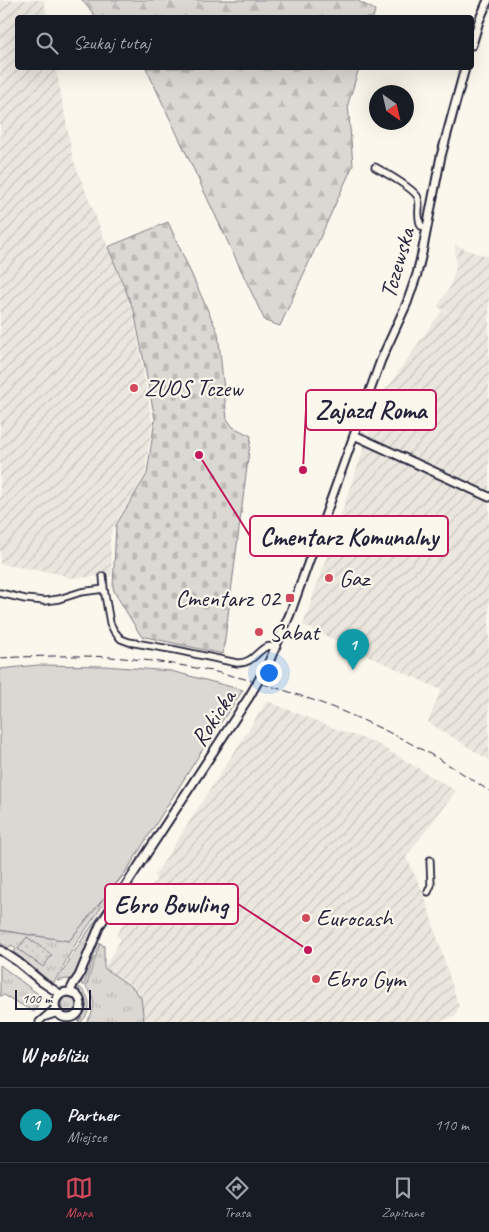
<!DOCTYPE html>
<html lang="pl">
<head>
<meta charset="utf-8">
<style>
  body { margin:0; font-family:Caveat,sans-serif; background:#242831; color:#f1f3f6 }
  .compass { position:absolute; left:369px; top:85px; width:45px; height:45px; border-radius:50%; background:#171b24; box-shadow:0 5px 20px #0002; rotate:146deg }
  .scale { position:absolute; left:15px; bottom:12px; width:76px; box-sizing:border-box; padding-left:5px; border:2px solid #22223b; border-top:0; font-size:14px; line-height:18px; white-space:nowrap; color:#22223b; -webkit-text-stroke:4px #fbf7ec; paint-order:stroke }
  .you { position:absolute; left:268px; top:672px; width:18px; height:18px; margin:-12px; border:4px solid #fff; border-radius:50%; background:#1a73e8; box-shadow:0 0 0 8px #1a73e833 }
  .badge { display:grid; place-items:center; width:32px; height:32px; border-radius:50%; background:#d1495b; color:#fff; font-size:16px; font-weight:700 }
  .pin { position:absolute; translate:-50% -41px; filter:drop-shadow(0 1px 2px #0008) }
  .pin::after { content:''; position:absolute; top:26px; width:18px; height:15px; background:inherit; clip-path:polygon(0 0,100% 0,50% 100%) }
  .list { margin:0; padding:0; list-style:none }
  h2 { display:flex; justify-content:space-between; align-items:center; height:65px; margin:0; padding:0 20px; font-size:21px }
  h2 small { font-size:16px; font-weight:400; color:#9ea1a6 }
  .list li { display:grid; grid-template-columns:32px 1fr auto; gap:15px; align-items:center; box-sizing:border-box; height:75px; padding:0 20px; border-top:1px solid #363941 }
  .list b { display:block; font-size:19px; white-space:nowrap }
  .list p { margin:0; font-size:16px; white-space:nowrap; color:#9ea1a6 }
  .list em { font-size:16px; font-style:normal; color:#9ea1a6 }
  .icon { flex:none; width:28px; height:28px; fill:none; stroke:currentColor; stroke-width:2; stroke-linecap:round; stroke-linejoin:round }
  .map { position:relative; flex:none; width:489px; height:1022px; overflow:hidden }
  .search { position:absolute; background:#171b24; box-shadow:0 5px 20px #0002; left:15px; right:15px; top:15px; height:55px; display:flex; align-items:center; gap:12px; box-sizing:border-box; padding:0 18px; border-radius:5px; color:#9ea1a6; font-size:19px }
  .sheet { height:140px; background:#171b24 }
  nav { display:flex; justify-content:space-around; align-items:center; box-sizing:border-box; height:70px; border-top:1px solid #363941; background:#171b24; font-size:14px; color:#9ea1a6 }
  nav a { display:grid; justify-items:center; gap:2px }
  nav .on { color:#d1495b }
  .map>svg:first-child { display:block }
  .industrial { fill:url(#industrial-furrows) }
  .grass { fill:url(#grass-tufts); stroke:#7e7d87 }
  .forest { fill:url(#forest-firs); stroke:#7e7d87 }
  .cemetery { fill:url(#cemetery-stones); stroke:#7e7d87 }
  .park { fill:url(#park-dots); stroke:#7e7d87 }
  .garden { fill:#dbd8d3; stroke:#7e7d87 }
  .lines { fill:none; stroke-linecap:round; stroke-linejoin:round }
  .minor-casing { stroke:#22223b; stroke-width:9 }
  .tertiary-casing { stroke:#22223b; stroke-width:11 }
  .minor { stroke:#fbf7ec; stroke-width:5.5 }
  .tertiary { stroke:#fbf7ec; stroke-width:7 }
  .rail { stroke:#22223b; stroke-width:1; stroke-dasharray:8 4; stroke-linecap:butt }
  .tertiary-bridge-casing { stroke:#22223b; stroke-width:11; stroke-linecap:butt }
  .tertiary-bridge { stroke:#fbf7ec; stroke-width:7 }
  .poi-dot { fill:#d1495b; stroke:#fbf7ec; stroke-width:2 }
  .labels { text-anchor:middle; dominant-baseline:central; stroke-width:4.5; stroke-linejoin:round; paint-order:stroke }
  .street-label { font-size:24px; fill:#22223b; stroke:#fbf7ec }
  .poi-label { font-size:24px; fill:#22223b; stroke:#fbf7ec; text-anchor:start }
  .leader { fill:none; stroke:#c2185b; stroke-width:2 }
  .callout-dot { fill:#c2185b; stroke:#fbf7ec; stroke-width:2 }
  .callout { fill:#fbf7ec; stroke:#c2185b; stroke-width:2 }
  .callout-label { font-size:25px; text-anchor:middle; font-weight:bold; fill:#22223b }
</style>
</head>
<body>
<div class="map">
<svg width="489" height="1022" viewBox="0 0 489 1022">
  <defs>
    <pattern id="industrial-furrows" width="10" height="10" patternUnits="userSpaceOnUse" patternTransform="scale(1.25)"><rect width="10" height="10" fill="#ebe7df"/><path d="M-1 1l2-2M0 10L10 0M9 11l2-2" fill="none" stroke="#c9c6c0"/></pattern>
    <pattern id="grass-tufts" width="24" height="20" patternUnits="userSpaceOnUse" patternTransform="scale(1.25)"><rect width="24" height="20" fill="#dbd8d3"/><path d="M3 7l-1-3M5 7V3M7 7l1-3M15 17l-1-3M17 17v-4M19 17l1-3" fill="none" stroke="#bcb9b6"/></pattern>
    <pattern id="forest-firs" width="22" height="20" patternUnits="userSpaceOnUse" patternTransform="scale(1.25)"><rect width="22" height="20" fill="#dbd8d3"/><path d="M5 1l3.5 6h-7zM16 11l3.5 6h-7z" fill="#bcb9b6"/></pattern>
    <pattern id="cemetery-stones" width="16" height="16" patternUnits="userSpaceOnUse" patternTransform="scale(1.25)"><rect width="16" height="16" fill="#dbd8d3"/><path d="M2 7V4a2 2 0 0 1 4 0v3zM10 15v-3a2 2 0 0 1 4 0v3z" fill="#bcb9b6"/></pattern>
    <pattern id="park-dots" width="8" height="8" patternUnits="userSpaceOnUse" patternTransform="scale(1.25)"><rect width="8" height="8" fill="#dbd8d3"/><path d="M2 2h.1M6 6h.1" fill="none" stroke="#bcb9b6" stroke-width="1.8" stroke-linecap="round"/></pattern>
  </defs>
  <rect width="100%" height="100%" fill="#fbf7ec"/>
  <filter id="ink" filterUnits="userSpaceOnUse"><feTurbulence type="fractalNoise" baseFrequency=".02" numOctaves="2"/><feDisplacementMap in="SourceGraphic" scale="10" xChannelSelector="R" yChannelSelector="G"/><feConvolveMatrix kernelMatrix="1 2 1 2 8 2 1 2 1" color-interpolation-filters="sRGB"/></filter>
  <g filter="url(#ink)">
    <path class="industrial" d="M0,0H44L47,17L18,18V68H56L73,159L133,311L152,423L145,474L113,527L111,534L110,541L112,576L69,578L60,574L0,564Z
      M455,245L475,253L489,256V760L428,722L441,690L303,625L383,392L396,378V375L442,310L460,317L437,307L450,287L456,267Z
      M267,701L344,732L376,743L456,791L406,857L423,892L459,1007L455,1016L437,1022H138L132,985L104,968L121,939L116,935L144,893L156,881L155,875Z"/>
    <path class="grass" d="M127,870L118,882L115,884L117,885L75,945L53,984L14,952L16,949L11,945L9,948L0,943V930L69,941Z
      M113,896L92,934L73,980L67,979L57,981L81,941Z
      M97,943H98L84,986L81,983L92,947Z
      M100,943L104,946V968L132,987L141,998L144,1022H86C96,1011 96,997 86,987Z
      M0,965L42,997L34,1012L4,995L0,996Z
      M79,987C92,996 92,1012 81,1022H78C79,1017 83,1013 84,1007C85,1000 79,995 79,987Z
      M61 1005a8 8 0 1 1 16 0a8 8 0 1 1-16 0Z"/>
    <path class="forest" d="M82,0H356L375,10L373,18H97Z
      M146,68H359L348,104L353,165L280,326L265,321Z"/>
    <path class="cemetery" d="M168,222L218,333L227,419L233,427L251,436L223,654L141,636L115,593L113,588L116,525L147,474L155,419L134,311L108,247Z"/>
    <path class="park" d="M27,937L52,955L43,967L18,949Z"/>
    <path class="garden" d="M38,665L104,666L171,671L243,690L201,752L127,870L69,941L0,930V669Z"/>
    <g class="lines">
      <g class="minor-casing">
        <path id="minor" d="M375,167C384,172 416,190 418,198C421,207 416,215 421,226L427,227
          M103,576L104,589L110,623L114,631L121,639L129,642L176,650L237,663C257,664 259,642 275,647
          M0,593L25,599L45,601L59,599L81,592L104,589
          M428,892L431,885L430,860
          M46,1017L58,1013
          M39,1022L55,1008"/>
      </g>
      <g class="tertiary-casing">
        <path id="tertiary" d="M472,45L479,21L488,0
          M354,435L489,497
          M268,664L290,614L381,360L407,303L417,274L422,253L441,156L465,68
          M0,950L18,962L42,982L60,994
          M70,991L74,983L79,976L100,925L249,697
          M55 1005a13 13 0 1 1 26 0a13 13 0 1 1-26 0Z"/>
      </g>
      <use href="#minor" class="minor"/>
      <use href="#tertiary" class="tertiary"/>
      <path class="rail" d="M0,658C37,656 73,655 110,657C245,666 378,714 489,791"/>
      <g class="tertiary-bridge-casing">
        <path id="tertiary-bridge" d="M249,697L268,664"/>
      </g>
      <use href="#tertiary-bridge" class="tertiary-bridge"/>
    </g>
  </g>
  <g class="poi-dot">
    <circle cx="134" cy="388" r="5"/>
    <circle cx="329" cy="578" r="5"/>
    <rect x="285" y="593" width="10" height="10" rx="2.5"/>
    <circle cx="259" cy="632" r="5"/>
    <circle cx="306" cy="918" r="5"/>
    <circle cx="316" cy="979" r="5"/>
  </g>
  <g class="labels">
    <g class="street-label">
      <text transform="translate(397 263) rotate(-74)">Tczewska</text>
      <text transform="translate(213 718) rotate(-57)">Rokicka</text>
    </g>
    <g class="poi-label">
      <text x="144" y="388">ZUOS Tczew</text>
      <text x="339" y="578">Gaz</text>
      <text x="280" y="598" text-anchor="end">Cmentarz 02</text>
      <text x="269" y="632">Sabat</text>
      <text x="316" y="918">Eurocash</text>
      <text x="326" y="979">Ebro Gym</text>
    </g>
  </g>
  <path class="leader" d="M303 470L306 410M199 455L250 536M308 950L238 904"/>
  <g class="callout-dot">
    <circle cx="303" cy="470" r="5"/>
    <circle cx="199" cy="455" r="5"/>
    <circle cx="308" cy="950" r="5"/>
  </g>
  <g class="callout">
    <rect x="306" y="390" width="130" height="40" rx="5"/>
    <rect x="250" y="516" width="198" height="40" rx="5"/>
    <rect x="105" y="884" width="133" height="40" rx="5"/>
  </g>
  <g class="callout-label">
    <text x="371" y="418">Zajazd Roma</text>
    <text x="349" y="545">Cmentarz Komunalny</text>
    <text x="171" y="913">Ebro Bowling</text>
  </g>
</svg>
<svg class="compass" viewBox="-18 -18 36 36"><path d="M0-13l5 13h-10z" fill="#e53935"/><path d="M0 13l5-13h-10z" fill="#9ea1a6"/></svg>
<div class="scale">100 m</div>
<div class="you"></div>
<div class="pin badge" style="left:353px;top:670px;background:#0f9aa8">1</div>
<div class="search"><svg class="icon" aria-label="search" viewBox="0 0 24 24"><circle cx="10" cy="10" r="6"/><path d="M15 15l6 6"/></svg>Szukaj tutaj</div>
</div>
<section class="sheet">
<h2>W pobliżu<small></small></h2>
<ul class="list">
<li><span class="badge" style="background:#0f9aa8">1</span><div><b>Partner</b><p>Miejsce</p></div><em>110 m</em></li>
</ul>
</section>
<nav>
<a class="on"><svg class="icon" aria-label="map" viewBox="0 0 24 24"><path d="M3 6l6-2 6 2 6-2v14l-6 2-6-2-6 2zM9 4v14M15 6v14"/></svg>Mapa</a>
<a><svg class="icon" aria-label="directions" viewBox="0 0 24 24"><path d="M12 3l9 9-9 9-9-9zM9 14v-3h6M13 9l2 2-2 2"/></svg>Trasa</a>
<a><svg class="icon" aria-label="saved" viewBox="0 0 24 24"><path d="M7 4h10v16l-5-4-5 4z"/></svg>Zapisane</a>
</nav>
</body>
</html>
